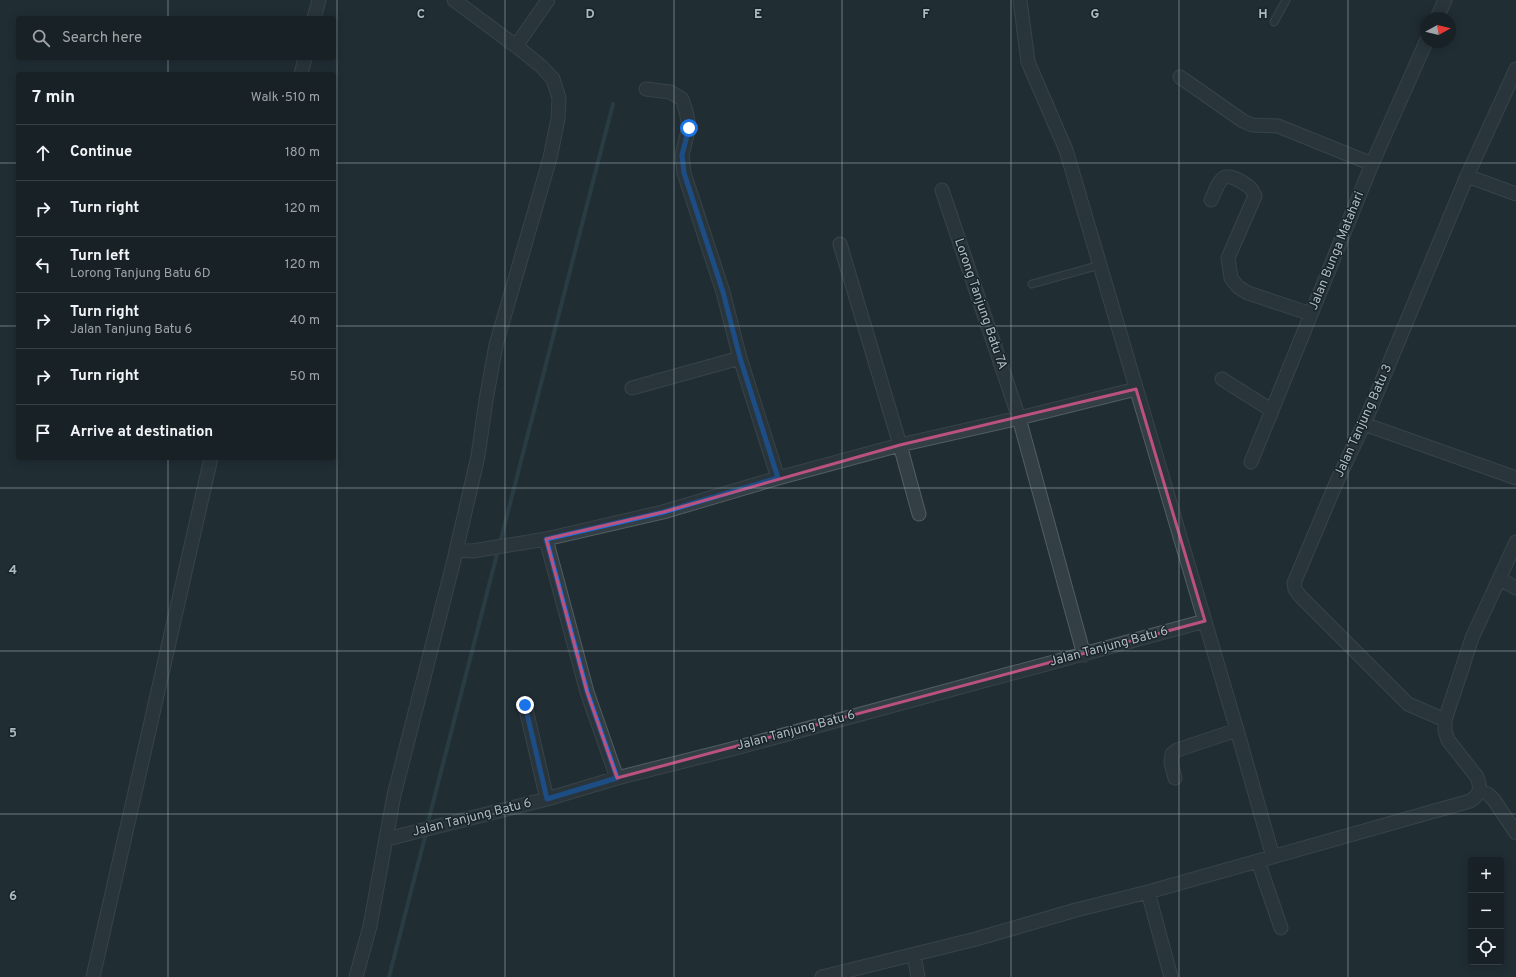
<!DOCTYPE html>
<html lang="en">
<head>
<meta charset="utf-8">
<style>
  body { margin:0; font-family:Overpass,sans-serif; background:#252f32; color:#f1f3f6 }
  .controls { position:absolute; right:12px; bottom:12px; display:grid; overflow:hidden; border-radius:4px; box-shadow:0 2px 10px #0003 }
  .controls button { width:36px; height:36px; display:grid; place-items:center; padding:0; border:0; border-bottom:1px solid #363f43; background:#182226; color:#f1f3f6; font:20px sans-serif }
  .compass { position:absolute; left:1420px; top:12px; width:36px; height:36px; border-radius:50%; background:#182226; box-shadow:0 2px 10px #0003; rotate:82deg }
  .stop { position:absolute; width:12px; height:12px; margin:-9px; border:3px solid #1a73e8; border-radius:50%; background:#fff }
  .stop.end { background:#1a73e8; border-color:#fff; box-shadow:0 1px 4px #0008 }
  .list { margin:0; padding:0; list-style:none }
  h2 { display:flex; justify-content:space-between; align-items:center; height:52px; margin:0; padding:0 16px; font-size:17px }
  h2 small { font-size:13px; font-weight:400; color:#9fa4a7 }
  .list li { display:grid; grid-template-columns:26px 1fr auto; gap:12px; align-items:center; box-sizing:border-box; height:56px; padding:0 16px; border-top:1px solid #363f43 }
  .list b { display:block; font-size:15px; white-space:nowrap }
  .list p { margin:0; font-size:13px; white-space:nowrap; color:#9fa4a7 }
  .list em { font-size:13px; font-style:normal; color:#9fa4a7 }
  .icon { flex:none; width:22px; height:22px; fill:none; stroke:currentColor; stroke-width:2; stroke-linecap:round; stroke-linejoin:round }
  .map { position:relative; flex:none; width:1516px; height:977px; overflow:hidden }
  .search { position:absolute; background:#182226; box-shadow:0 2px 10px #0003; left:16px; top:16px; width:320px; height:44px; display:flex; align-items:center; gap:10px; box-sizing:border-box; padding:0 14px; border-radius:4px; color:#9fa4a7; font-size:15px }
  .panel { position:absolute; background:#182226; box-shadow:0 2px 10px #0003; left:16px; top:72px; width:320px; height:388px; border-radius:4px }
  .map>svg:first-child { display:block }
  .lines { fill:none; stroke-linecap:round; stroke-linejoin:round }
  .stream { stroke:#334d58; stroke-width:4 }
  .lane-casing { stroke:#515d62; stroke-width:9 }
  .street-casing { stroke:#515d62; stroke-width:15 }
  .lane { stroke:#333f44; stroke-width:7 }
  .street { stroke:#333f44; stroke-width:13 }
  .route { stroke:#1a73e8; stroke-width:5 }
  .marked { fill:none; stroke:#bb517f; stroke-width:3; stroke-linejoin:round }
  .grid { fill:none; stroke:#adbbc1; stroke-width:1; stroke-opacity:0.55 }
  .labels { text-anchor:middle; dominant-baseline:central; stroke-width:3; stroke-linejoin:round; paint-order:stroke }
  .street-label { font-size:13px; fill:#adbbc1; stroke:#192429 }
  .grid-label { font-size:13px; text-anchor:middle; font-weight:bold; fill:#adbbc1; stroke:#192429; stroke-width:3; stroke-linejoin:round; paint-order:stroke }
</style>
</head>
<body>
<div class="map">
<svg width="1516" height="977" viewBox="0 0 1516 977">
  <rect width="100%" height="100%" fill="#202e33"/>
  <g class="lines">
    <path class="stream" d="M427,826L613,104
      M389,977L426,833"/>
    <g class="lane-casing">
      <path id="lane" d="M1274,22L1286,0
        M1032,284L1100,265"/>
    </g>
    <g class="street-casing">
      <path id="street" d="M1020,0L1028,62L1066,150L1237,730L1273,857
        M314,18L319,0
        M1437,18L1445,0
        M516,46L548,0
        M301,74L305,58
        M1180,77L1243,121L1252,125L1278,126L1372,164
        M646,89L670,92L682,99L686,111L689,127L682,155L684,173L723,292L740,358L778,478
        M1467,176L1516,194
        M942,190L1019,418L1084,655
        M1211,200C1220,182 1220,169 1242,182C1248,186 1252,188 1255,196L1228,258L1231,278L1238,287L1248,293L1311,314
        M840,244L900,445L919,514
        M1222,379L1271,410
        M632,388L740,358
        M1364,424L1516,478
        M1251,462L1372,164L1426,42
        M546,539L587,692L617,778
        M457,550L473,551L546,539L663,512L778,478L900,445L1019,418L1136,389
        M1500,579L1516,588
        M525,705L547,799
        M1445,720L1408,704L1300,596L1295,589L1294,583L1337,481L1364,424L1467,176L1516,69
        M1175,778L1171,763L1172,754L1177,750L1237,730
        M1479,791L1488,794L1494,800L1516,833
        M387,839L547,799L617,778L732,749L1205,621
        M1258,861L1281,928
        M1148,892L1171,977
        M914,955L918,977
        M93,977L211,458
        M356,977L370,926L394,795L454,560L478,456L486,400L496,345L550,158L558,119L559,98L553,79L541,66L516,46L454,0
        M822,977L976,939L1076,910L1148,892L1470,801C1481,794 1481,788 1477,777L1448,740L1445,731V720L1472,638L1516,542"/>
    </g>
    <use href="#lane" class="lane"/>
    <use href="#street" class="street"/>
  </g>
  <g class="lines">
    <path class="route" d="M525,705L547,799L617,778L587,692L546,539L663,512L778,478L740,358L723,292L684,173L682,155L689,128"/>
  </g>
  <path d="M0 0H1516V977H0ZM1136,389L1205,621L617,778L587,692L546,539L663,512L900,445Z" fill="#202e33" fill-opacity=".55" fill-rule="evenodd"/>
  <path class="marked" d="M1136,389L1205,621L617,778L587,692L546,539L663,512L900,445Z"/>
  <path class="grid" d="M168,0V18M337,0V977M505,0V977M674,0V977M842,0V977M1011,0V977M1179,0V977M1348,0V977M168,58V74M0,163H18M334,163H1516M0,326H18M334,326H1516M168,458V977M0,488H1516M0,651H1516M0,814H1516"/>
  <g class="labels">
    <g class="street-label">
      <text transform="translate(1337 251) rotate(-68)">Jalan Bunga Matahari</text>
      <text transform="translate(980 304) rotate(71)">Lorong Tanjung Batu 7A</text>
      <text transform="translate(1364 421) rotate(-66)">Jalan Tanjung Batu 3</text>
      <text transform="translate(1109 647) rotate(-15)">Jalan Tanjung Batu 6</text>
      <text transform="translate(796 731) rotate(-15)">Jalan Tanjung Batu 6</text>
      <text transform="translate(472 818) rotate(-14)">Jalan Tanjung Batu 6</text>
    </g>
  </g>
  <g class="grid-label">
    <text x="421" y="18">C</text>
    <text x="590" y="18">D</text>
    <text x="758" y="18">E</text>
    <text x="926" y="18">F</text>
    <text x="1095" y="18">G</text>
    <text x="1263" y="18">H</text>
    <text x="13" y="574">4</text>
    <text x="13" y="737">5</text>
    <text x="13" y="900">6</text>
  </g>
</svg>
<div class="controls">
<button>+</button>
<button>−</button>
<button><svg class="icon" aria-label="locate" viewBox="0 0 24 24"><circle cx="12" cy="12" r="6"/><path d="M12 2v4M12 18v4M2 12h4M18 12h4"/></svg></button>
</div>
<svg class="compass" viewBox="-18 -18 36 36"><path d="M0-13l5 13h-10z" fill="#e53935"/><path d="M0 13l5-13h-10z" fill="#9fa4a7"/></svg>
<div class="stop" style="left:689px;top:128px"></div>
<div class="stop end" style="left:525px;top:705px"></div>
<div class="search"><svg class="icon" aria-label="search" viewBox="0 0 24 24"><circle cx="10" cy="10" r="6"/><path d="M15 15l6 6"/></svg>Search here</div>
<section class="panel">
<h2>7 min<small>Walk · 510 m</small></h2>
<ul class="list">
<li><svg class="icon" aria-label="ahead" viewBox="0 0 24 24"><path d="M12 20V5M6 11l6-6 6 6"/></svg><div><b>Continue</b></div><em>180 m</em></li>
<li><svg class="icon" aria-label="right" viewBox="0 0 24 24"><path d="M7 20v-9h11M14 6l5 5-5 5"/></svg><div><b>Turn right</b></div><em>120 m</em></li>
<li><svg class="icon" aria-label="left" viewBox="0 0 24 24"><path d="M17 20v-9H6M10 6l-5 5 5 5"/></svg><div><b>Turn left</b><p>Lorong Tanjung Batu 6D</p></div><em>120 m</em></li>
<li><svg class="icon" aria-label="right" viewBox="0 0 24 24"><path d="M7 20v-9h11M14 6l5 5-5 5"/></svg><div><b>Turn right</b><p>Jalan Tanjung Batu 6</p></div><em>40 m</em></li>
<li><svg class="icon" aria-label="right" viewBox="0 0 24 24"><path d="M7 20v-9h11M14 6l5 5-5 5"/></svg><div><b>Turn right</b></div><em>50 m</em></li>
<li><svg class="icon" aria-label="arrive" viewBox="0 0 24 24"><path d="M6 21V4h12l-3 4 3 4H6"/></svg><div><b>Arrive at destination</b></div></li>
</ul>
</section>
</div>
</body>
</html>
